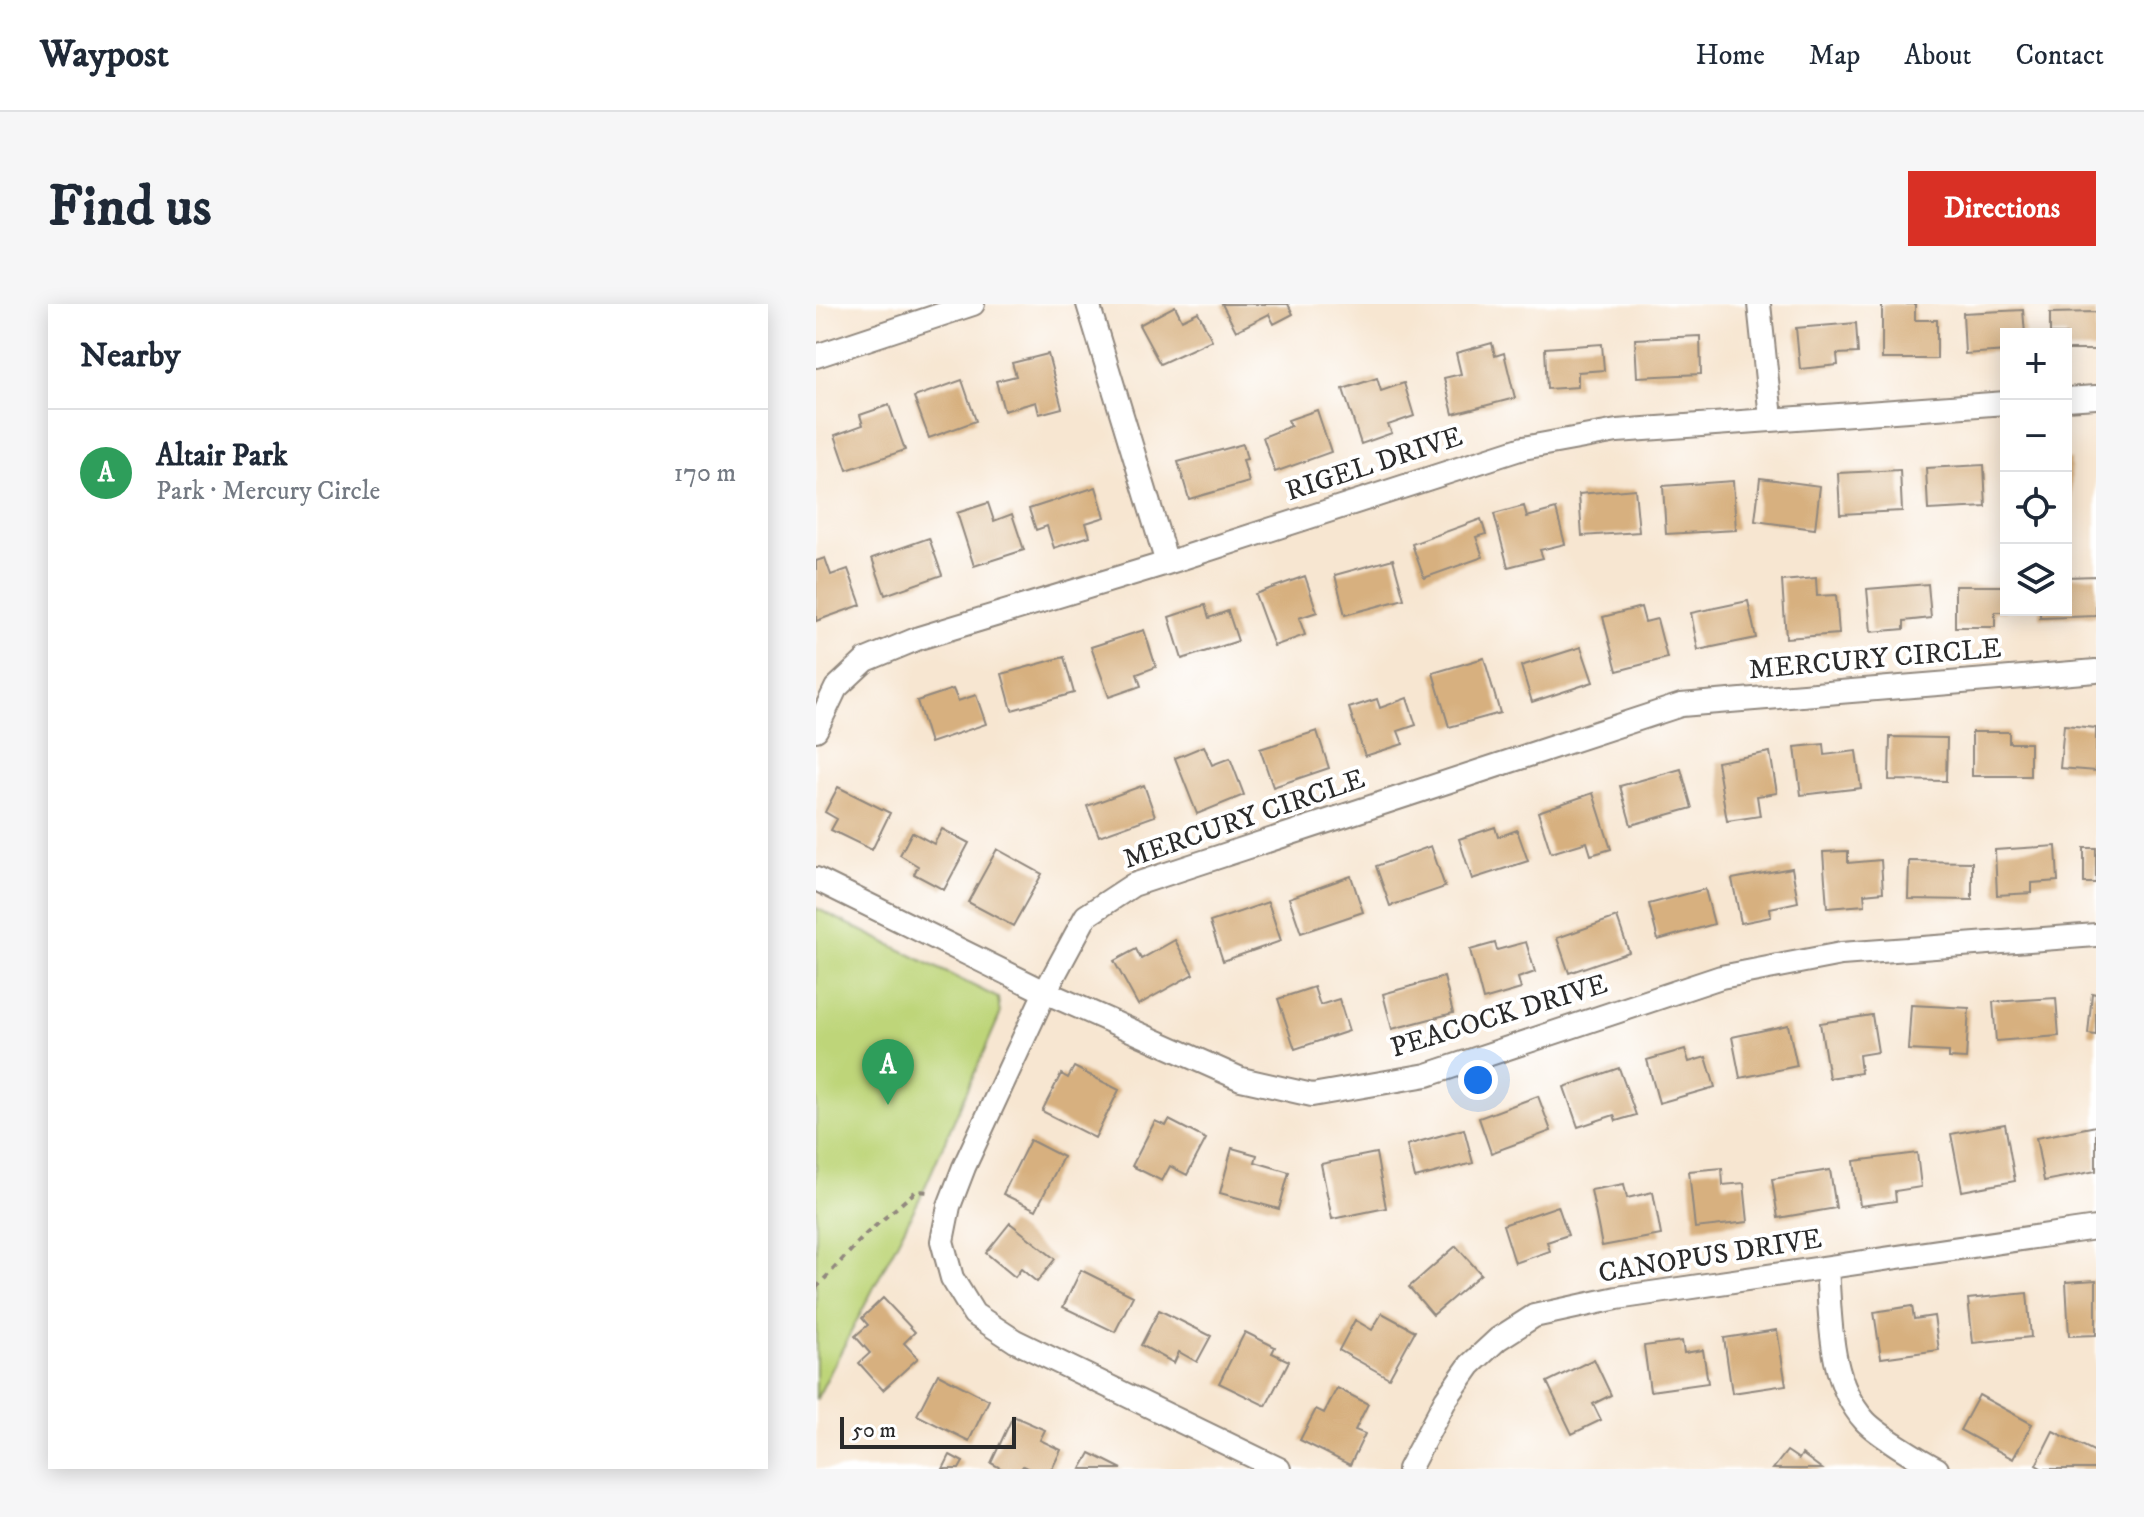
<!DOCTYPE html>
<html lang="en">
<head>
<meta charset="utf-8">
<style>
  body { margin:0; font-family:"IM FELL DW Pica",serif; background:#f6f6f7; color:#1f2937 }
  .controls { position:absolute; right:24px; top:24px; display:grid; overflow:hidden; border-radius:0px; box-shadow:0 4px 20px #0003 }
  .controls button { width:72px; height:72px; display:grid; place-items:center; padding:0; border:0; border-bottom:2px solid #e0e1e3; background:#fff; color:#1f2937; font:40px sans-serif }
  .scale { position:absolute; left:24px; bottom:20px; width:176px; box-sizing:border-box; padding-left:8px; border:4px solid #2b2b2b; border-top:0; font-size:22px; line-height:28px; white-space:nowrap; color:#2b2b2b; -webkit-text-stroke:6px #fff; paint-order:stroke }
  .you { position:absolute; left:662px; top:776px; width:28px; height:28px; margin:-20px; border:6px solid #fff; border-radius:50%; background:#1a73e8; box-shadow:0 0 0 12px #1a73e833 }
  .badge { display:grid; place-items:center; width:52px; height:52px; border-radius:50%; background:#d93025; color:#fff; font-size:26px; font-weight:700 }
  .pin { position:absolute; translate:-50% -66px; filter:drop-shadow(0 2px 4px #0008) }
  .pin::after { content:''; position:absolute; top:42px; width:28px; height:24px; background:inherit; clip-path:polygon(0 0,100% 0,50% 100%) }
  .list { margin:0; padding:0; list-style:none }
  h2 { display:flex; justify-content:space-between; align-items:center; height:104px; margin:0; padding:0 32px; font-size:34px }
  h2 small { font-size:26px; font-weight:400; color:#747a83 }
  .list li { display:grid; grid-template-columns:52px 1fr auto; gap:24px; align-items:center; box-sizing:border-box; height:128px; padding:0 32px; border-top:2px solid #e0e1e3 }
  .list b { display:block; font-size:30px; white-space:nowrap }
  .list p { margin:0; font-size:26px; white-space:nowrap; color:#747a83 }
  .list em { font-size:26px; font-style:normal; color:#747a83 }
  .icon { flex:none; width:44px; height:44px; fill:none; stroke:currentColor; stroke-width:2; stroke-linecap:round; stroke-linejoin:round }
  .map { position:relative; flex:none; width:1280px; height:1165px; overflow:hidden; border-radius:0px }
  header { display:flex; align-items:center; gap:48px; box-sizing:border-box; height:112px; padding:0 40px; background:#fff; border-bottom:2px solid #e0e1e3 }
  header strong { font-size:38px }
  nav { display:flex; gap:44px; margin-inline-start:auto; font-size:28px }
  .intro { display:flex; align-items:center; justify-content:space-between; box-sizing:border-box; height:192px; padding:0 48px }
  h1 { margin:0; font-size:56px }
  .button { padding:20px 36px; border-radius:0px; background:#d93025; color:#fff; font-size:28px; font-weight:700 }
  main { display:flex; gap:48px; padding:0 48px }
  aside { flex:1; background:#fff; border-radius:0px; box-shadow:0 4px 20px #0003 }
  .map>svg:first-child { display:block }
  .green { fill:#bed579; stroke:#748052; stroke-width:2 }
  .building { fill:#d7b07f }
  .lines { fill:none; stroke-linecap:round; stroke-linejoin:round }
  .minor-casing { stroke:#91887e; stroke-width:26 }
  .path { stroke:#91887e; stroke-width:4; stroke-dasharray:6 6; stroke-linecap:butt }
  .minor { stroke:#fff; stroke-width:22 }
  .labels { text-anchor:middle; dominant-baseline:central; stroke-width:8; stroke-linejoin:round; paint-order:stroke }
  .street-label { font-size:28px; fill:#2b2b2b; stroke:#fff }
</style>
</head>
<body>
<header>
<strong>Waypost</strong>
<nav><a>Home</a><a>Map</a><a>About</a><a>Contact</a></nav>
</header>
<div class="intro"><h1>Find us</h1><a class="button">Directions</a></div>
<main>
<aside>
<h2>Nearby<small></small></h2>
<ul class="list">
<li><span class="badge" style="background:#2e9e5b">A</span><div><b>Altair Park</b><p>Park · Mercury Circle</p></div><em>170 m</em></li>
</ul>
</aside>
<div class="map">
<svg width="1280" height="1165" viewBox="0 0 1280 1165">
  <rect width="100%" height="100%" fill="#fff"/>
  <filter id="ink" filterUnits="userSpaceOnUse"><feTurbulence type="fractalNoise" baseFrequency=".0125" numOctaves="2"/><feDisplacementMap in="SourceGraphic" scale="16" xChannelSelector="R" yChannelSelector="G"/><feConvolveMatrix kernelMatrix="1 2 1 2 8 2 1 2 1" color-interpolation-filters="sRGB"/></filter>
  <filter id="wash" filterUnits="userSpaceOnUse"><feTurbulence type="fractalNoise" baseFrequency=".006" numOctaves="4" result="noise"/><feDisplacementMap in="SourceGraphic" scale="32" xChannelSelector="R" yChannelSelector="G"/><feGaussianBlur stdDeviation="1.8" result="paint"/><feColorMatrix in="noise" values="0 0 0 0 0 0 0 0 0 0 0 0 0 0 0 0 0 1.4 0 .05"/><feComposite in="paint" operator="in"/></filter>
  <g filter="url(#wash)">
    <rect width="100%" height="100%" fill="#f7e6d1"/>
    <path class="green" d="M0,604L182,694L184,711L105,892L0,1096Z"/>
    <g id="blocks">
      <path class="building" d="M406,0H472L477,10L458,20L453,10L420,27Z
        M1066,0H1099V16H1121V55H1066Z
        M359,2L366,16L382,8L396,36L344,60L323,21Z
        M1207,6L1209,30H1190V47L1149,50L1147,9Z
        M1280,8V46H1250V30H1234V9Z
        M1040,19L1042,49L1021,50L1022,61L984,65L980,24Z
        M884,32L885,70L821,73L819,35Z
        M676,39L679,52L688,49L699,94L637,110L628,74L645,70L640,49Z
        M786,40L788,66L762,68V83L731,85L729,44Z
        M232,50L246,104L223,110L220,98L188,107L180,77L200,72L196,59Z
        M561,74L565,87L588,79L598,112L572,121L576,129L545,140L527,85Z
        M146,76L160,117L113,134L98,93Z
        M73,101L89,146L31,166L19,131L47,121L44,111Z
        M501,106L515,148L459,168L447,133L475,122L472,116Z
        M427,140L431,155L427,156L433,178L373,195L362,158Z
        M1250,155H1255L1256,196H1250Z
        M1168,161L1170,203L1112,206L1110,164Z
        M1084,166L1086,207L1024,210L1022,169Z
        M944,174L1004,182L999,225L939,217Z
        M917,177L920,226L850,230L847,182Z
        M280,183L289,213L270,219L274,232L238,244L231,222L220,226L213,205Z
        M819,185L823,228L766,232L763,190Z
        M172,199L178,217L196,210L208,246L158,262L141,209Z
        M708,202L711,213L740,205L749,240L724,246L727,254L692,263L678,210Z
        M665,215L670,230L660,233L667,253L608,274L596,240Z
        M113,234L126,271L69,291L56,254Z
        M9,254L15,271L32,265L45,301L0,317V257Z
        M577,255L588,295L529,311L519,271Z
        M489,272L501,308L483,314L489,331L458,342L439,290Z
        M1280,272V312L1224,314V306H1250V273Z
        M1000,274L1001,292L1020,291L1023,330L970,334L966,277Z
        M1112,280L1115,314L1088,317V325L1055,328L1051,285Z
        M1139,282H1190V308H1179V323H1139Z
        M932,297L940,334L882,346L875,309Z
        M389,301L393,314L412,307L422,337L366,355L353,313Z
        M825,303L829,318L841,315L851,354L801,367L787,313Z
        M328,326L340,363L321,370L325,382L293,393L275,343Z
        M765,343L777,378L716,398L705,362Z
        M248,353L258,389L196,406L186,370Z
        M668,354L684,409L633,423L617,369Z
        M137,385L142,397L160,391L170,420L114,439L101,397Z
        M591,394L600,421L582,427L587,440L549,452L533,404L561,395L564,404Z
        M1248,421L1280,424V467L1244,464Z
        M501,427L513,464L457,483L444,445Z
        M1156,428H1193V439H1214V472H1156Z
        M1074,433L1131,434L1130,477L1073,476Z
        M1008,440L1009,451L1040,447L1045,484L985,491L979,443Z
        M388,442L396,461L414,454L428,491L381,510L359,454Z
        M954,448L961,489L941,492L944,512L911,517L901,458Z
        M865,465L876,504L815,521L804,482Z
        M328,481L339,512L283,532L271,502Z
        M22,483L74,509L56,546L15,526L21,515L9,508Z
        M777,489L795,545L775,551L771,538L735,549L722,508Z
        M679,523L682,533L701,526L712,557L656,575L643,535Z
        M126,525L153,539L128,586L98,570L102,562L84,551L96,528L118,540Z
        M615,542L629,583L574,602L560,562Z
        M1240,542L1242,577L1216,579V589L1181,591L1179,546Z
        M1268,544H1280V579H1268Z
        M181,545L226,570L197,622L152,598Z
        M1032,547V559L1065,556L1067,588L1048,590L1049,601L1011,604L1007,548Z
        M1093,557L1156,558V596L1092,595Z
        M976,564L982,598L954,604L955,613L925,619L916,575Z
        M535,572L547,608L485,629L473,594Z
        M889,585L898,620L842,636L833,600Z
        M452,598L465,637L407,657L394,618Z
        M801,613L813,648L753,669L741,634Z
        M359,636L377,670L322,701L298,657L320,645L325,655Z
        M710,638L719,668L702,674L705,685L667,696L654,646L679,639L681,646Z
        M628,673L637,709L576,725L567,690Z
        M498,683L504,701L523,695L533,727L479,745L462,695Z
        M1276,689L1280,690V731L1272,730Z
        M1240,694L1243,732L1180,737L1177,698Z
        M1095,701L1153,704L1150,755L1133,754V748L1092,746Z
        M1056,711L1062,748L1043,751L1045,769L1013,774L1004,719Z
        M972,721L981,762L924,774L916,733Z
        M869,745L873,758L890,753L899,783L843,799L831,756Z
        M258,763L303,786L279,834L226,807L245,770L252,774Z
        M803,764L820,811L800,817L798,811L762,823L748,783Z
        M722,792L735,827L675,849L663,814Z
        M353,816L390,835L371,871L354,862L346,877L316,862L339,817L350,822Z
        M1189,820L1199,877L1146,887L1135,830Z
        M1280,822V867L1228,877L1220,834Z
        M648,825L657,859L599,874L591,841Z
        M214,836L247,853L220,906L187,890Z
        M416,844L441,851L439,858L473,868L463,905L404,889Z
        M560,849L570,904L516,915L505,860Z
        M1101,849L1105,883L1079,887L1080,897L1044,902L1038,857Z
        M906,864L907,881L928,879L932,918L879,924L873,867Z
        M1014,866L1020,904L962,914L956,875Z
        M808,880L811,894L837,888L845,931L786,942L775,886Z
        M742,902L752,931L731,938L734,947L699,959L687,921Z
        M194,919L239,955L221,978L205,965L199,973L170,949Z
        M640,942L665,970L617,1011L593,983Z
        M265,966L317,992L299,1028L247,1003Z
        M1280,976V1031L1253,1032L1250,978Z
        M1211,989L1215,1033L1157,1039L1152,995Z
        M67,994L99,1028L88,1039L102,1054L67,1086L43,1059L54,1049L39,1032L52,1021L46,1014Z
        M1096,1002L1098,1015L1118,1012L1123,1046L1065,1054L1058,1008Z
        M343,1006L395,1032L381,1058L363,1048L358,1059L325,1041Z
        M566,1009L599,1027L573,1074L523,1046L539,1016L556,1026Z
        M961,1026L970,1081L916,1089L908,1034Z
        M429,1028L459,1043L456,1049L473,1057L450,1102L403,1079Z
        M866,1037L868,1049L887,1046L892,1079L834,1087L828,1042Z
        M778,1055L795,1091L777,1100L785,1116L756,1130L731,1078Z
        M122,1070L173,1096L153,1137L101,1111Z
        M521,1084L552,1100L539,1126L549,1130L534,1161L484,1136L500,1105L508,1109Z
        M1163,1091L1216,1120L1197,1155L1144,1126Z
        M197,1112L229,1126L224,1136L245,1146L236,1165H213L207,1162L205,1165H186L175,1159Z
        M1237,1127L1280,1148V1165H1227L1220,1161Z
        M971,1147L983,1155L986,1150L1006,1165H957Z
        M274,1149L306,1165H265Z
        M134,1151L147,1158L143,1165H127Z"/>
    </g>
  </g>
  <g filter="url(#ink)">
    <use href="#blocks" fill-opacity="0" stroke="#91887e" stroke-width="2"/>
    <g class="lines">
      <g class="minor-casing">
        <path id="minor" d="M272,0L351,259
          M943,0L955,114
          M0,52L157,0
          M1250,95L1280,93
          M0,426L20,384L50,356L103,334L351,259L707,144L801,127L1190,99
          M0,575L229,688L425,775L496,791L611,771L905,673L1025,650L1280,631
          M1011,964C1015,1016 1012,1076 1049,1117C1061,1130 1104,1156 1121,1165
          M463,1165L199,1037L158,1010L136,974L126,937L133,902L148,863L229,688L270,612L317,581L865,401L1280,367
          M593,1165L630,1095L654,1061L682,1035L718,1012L801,994L1280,924"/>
      </g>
      <path class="path" d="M0,984L50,930L100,887L114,888"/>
      <use href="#minor" class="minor"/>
    </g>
  </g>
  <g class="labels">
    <g class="street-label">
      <text transform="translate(558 160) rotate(-18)">RIGEL DRIVE</text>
      <text transform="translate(1059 355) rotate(-5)">MERCURY CIRCLE</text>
      <text transform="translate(428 515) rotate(-19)">MERCURY CIRCLE</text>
      <text transform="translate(683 712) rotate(-17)">PEACOCK DRIVE</text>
      <text transform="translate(894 952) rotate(-9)">CANOPUS DRIVE</text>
    </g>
  </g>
</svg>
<div class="controls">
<button>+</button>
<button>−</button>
<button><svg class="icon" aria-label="locate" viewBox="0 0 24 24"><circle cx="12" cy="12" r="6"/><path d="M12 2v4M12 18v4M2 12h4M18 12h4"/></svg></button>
<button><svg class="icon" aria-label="layers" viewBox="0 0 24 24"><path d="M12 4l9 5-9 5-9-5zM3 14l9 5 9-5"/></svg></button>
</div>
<div class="scale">50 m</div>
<div class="you"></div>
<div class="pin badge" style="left:72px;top:801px;background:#2e9e5b">A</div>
</div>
</main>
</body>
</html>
